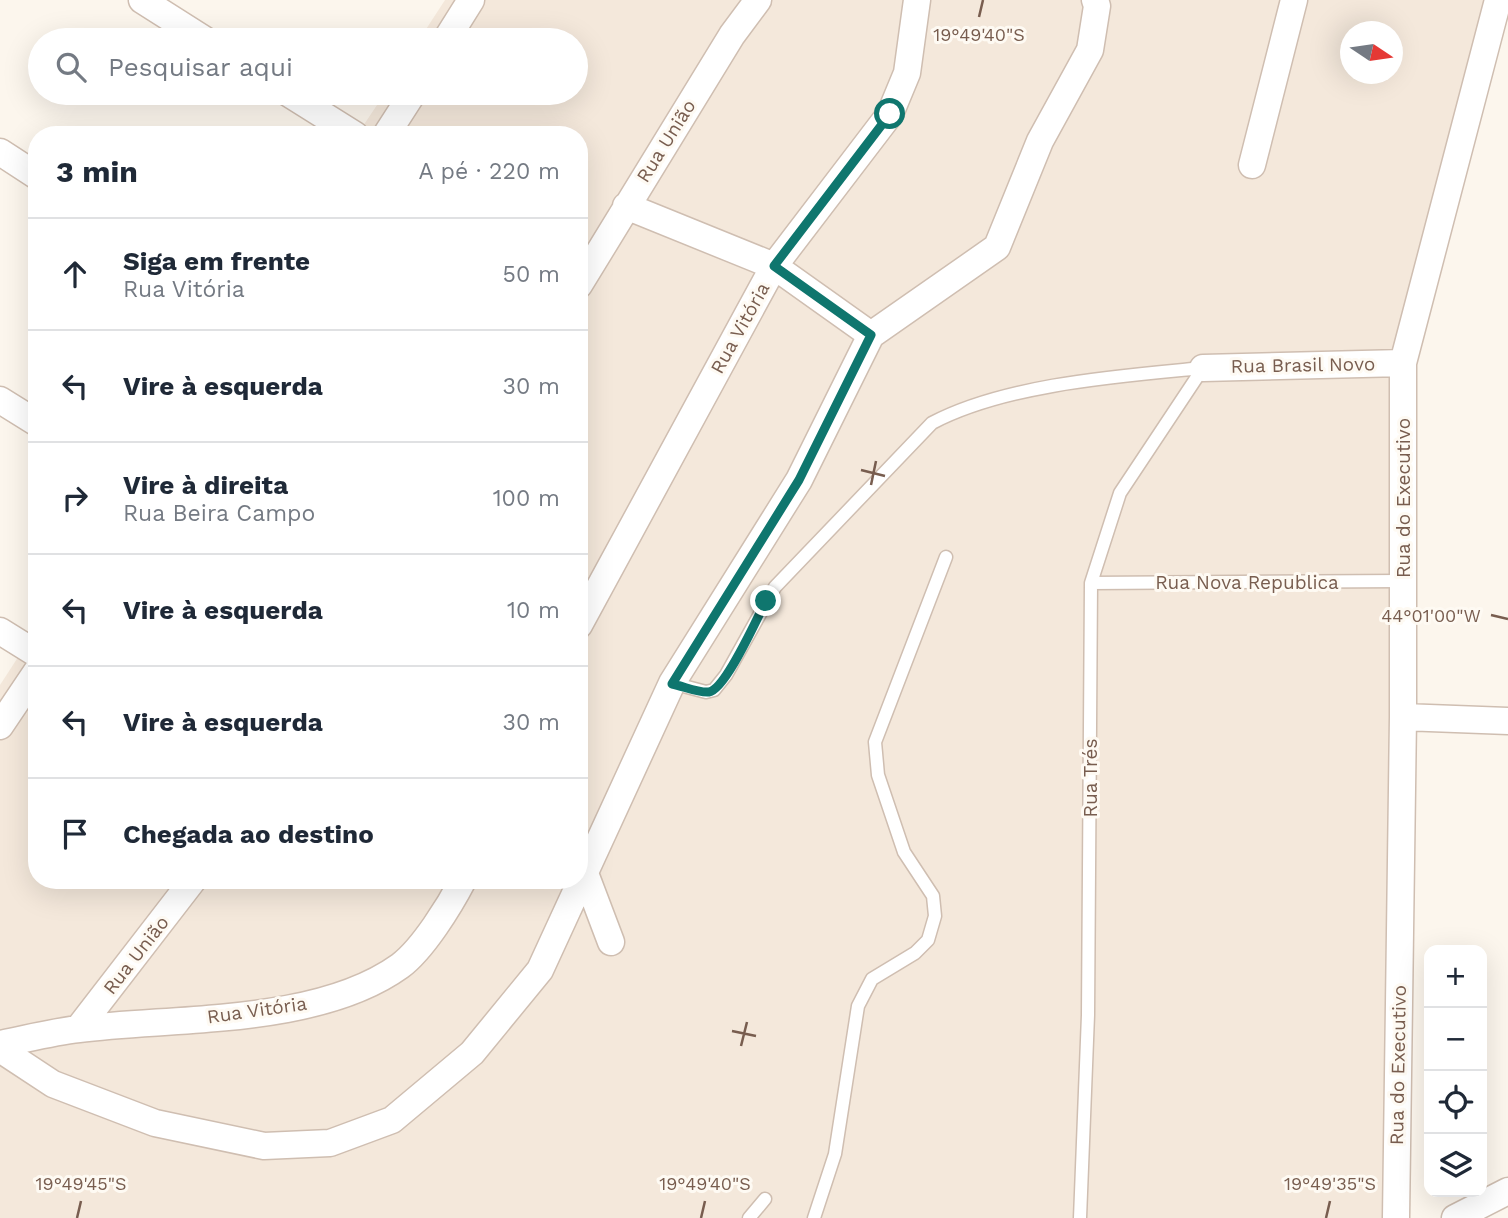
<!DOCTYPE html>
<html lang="pt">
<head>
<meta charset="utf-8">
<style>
  body { margin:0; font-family:"Work Sans",sans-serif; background:#f2f2f3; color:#1f2937 }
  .controls { position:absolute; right:21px; bottom:21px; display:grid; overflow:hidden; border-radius:14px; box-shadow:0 7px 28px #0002 }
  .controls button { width:63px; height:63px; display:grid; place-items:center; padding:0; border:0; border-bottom:2px solid #e0e1e3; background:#fff; color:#1f2937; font:35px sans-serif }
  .compass { position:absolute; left:1340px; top:21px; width:63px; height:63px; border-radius:50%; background:#fff; box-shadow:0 7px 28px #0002; rotate:103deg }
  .stop { position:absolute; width:21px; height:21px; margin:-16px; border:5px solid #0f766e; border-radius:50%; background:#fff }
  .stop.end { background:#0f766e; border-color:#fff; box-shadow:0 2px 7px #0008 }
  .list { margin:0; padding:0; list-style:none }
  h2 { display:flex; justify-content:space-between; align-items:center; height:91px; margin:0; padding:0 28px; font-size:30px }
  h2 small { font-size:23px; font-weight:400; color:#747a83 }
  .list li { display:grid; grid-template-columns:46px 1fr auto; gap:21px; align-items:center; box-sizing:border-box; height:112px; padding:0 28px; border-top:2px solid #e0e1e3 }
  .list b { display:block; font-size:26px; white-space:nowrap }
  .list p { margin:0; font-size:23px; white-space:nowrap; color:#747a83 }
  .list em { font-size:23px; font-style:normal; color:#747a83 }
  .icon { flex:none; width:38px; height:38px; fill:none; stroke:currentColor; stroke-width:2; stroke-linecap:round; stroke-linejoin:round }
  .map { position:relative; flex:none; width:1508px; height:1218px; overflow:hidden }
  .search { position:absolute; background:#fff; box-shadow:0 7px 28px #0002; left:28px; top:28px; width:560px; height:77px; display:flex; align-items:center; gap:18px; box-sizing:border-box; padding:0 24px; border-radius:38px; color:#747a83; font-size:26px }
  .panel { position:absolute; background:#fff; box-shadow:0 7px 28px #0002; left:28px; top:126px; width:560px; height:763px; border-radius:28px }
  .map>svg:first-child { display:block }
  .residential { fill:#f4e8db; fill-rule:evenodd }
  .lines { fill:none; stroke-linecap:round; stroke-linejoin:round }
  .service-casing { stroke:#cfbeb1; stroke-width:15 }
  .minor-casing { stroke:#cfbeb1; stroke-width:29 }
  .service { stroke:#fff; stroke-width:12 }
  .minor { stroke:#fff; stroke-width:26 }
  .route { stroke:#0f766e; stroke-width:9 }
  .ticks { fill:none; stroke:#785d4f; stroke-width:2.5 }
  .labels { text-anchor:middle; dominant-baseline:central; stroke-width:6; stroke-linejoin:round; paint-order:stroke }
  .street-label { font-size:19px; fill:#785d4f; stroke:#fefaf3 }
  .ticks-label { font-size:18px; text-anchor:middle; fill:#785d4f; stroke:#fefaf3; stroke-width:6; stroke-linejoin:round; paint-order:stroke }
</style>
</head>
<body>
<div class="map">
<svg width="1508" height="1218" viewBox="0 0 1508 1218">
  <rect width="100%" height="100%" fill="#fcf6ed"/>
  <path class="residential" d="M445,0H1496L1417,319L1384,1218H0V685L37,628V880H579V135H357L385,93H576V40H419ZM1350,32H1392V74H1350Z"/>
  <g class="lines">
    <g class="service-casing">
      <path id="service" d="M1091,583L1403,581
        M672,683L706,692L714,690L726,675L775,587L932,423C1006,384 1120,376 1203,368
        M749,1218L765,1199
        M814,1218L835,1154L858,1006L872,979L915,953L928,940L935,916L933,896L904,852L878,775L875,742L946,557
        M1080,1218L1088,1015L1091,583L1120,493L1203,368"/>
    </g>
    <g class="minor-casing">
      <path id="minor" d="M142,0L205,40
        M446,40L471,0
        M288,93L355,135
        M386,135L413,93
        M0,152L37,176
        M1252,165L1294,0
        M626,206L774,266L871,335
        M579,285L732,35L758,0
        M1203,368L1403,363
        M0,400L37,423
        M579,625L774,266L890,114L907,73L917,0
        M0,631L37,654
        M1403,717L1508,721
        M0,726L37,671
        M579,873L586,876L611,942
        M78,1029L193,880
        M0,1044C26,1039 52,1032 79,1029C177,1017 318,1025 400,966C423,949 450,905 463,880
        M0,1049L53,1084L155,1123L264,1146L330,1143L392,1120L472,1053L540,970L672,683L799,480L871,335L997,247L1040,141L1090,50L1097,6L1095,0
        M1396,1218L1403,717V363L1498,0
        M1455,1218L1508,1191"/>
    </g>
    <use href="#service" class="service"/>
    <use href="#minor" class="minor"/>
  </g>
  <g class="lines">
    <path class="route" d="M766,601C757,618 726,689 709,692C698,693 683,686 672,684L799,480L871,335L774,266L890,114"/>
  </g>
  <path class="ticks" d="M979,17L983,0M861,470L885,476M871,485L876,461M1491,615L1508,619M732,1031L756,1036M741,1046L747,1022M77,1218L81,1201M701,1218L705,1201M1326,1218L1330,1201"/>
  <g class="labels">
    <g class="street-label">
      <text transform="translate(666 141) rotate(-58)">Rua União</text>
      <text transform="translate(740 328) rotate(-61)">Rua Vitória</text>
      <text transform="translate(1303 365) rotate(-1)">Rua Brasil Novo</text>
      <text transform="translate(1403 498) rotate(-90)">Rua do Executivo</text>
      <text x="1247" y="582">Rua Nova Republica</text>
      <text transform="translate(1090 778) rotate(-90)">Rua Trés</text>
      <text transform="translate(136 955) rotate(-52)">Rua União</text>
      <text transform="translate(257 1010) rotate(-8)">Rua Vitória</text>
      <text transform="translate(1398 1065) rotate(-89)">Rua do Executivo</text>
    </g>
  </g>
  <g class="ticks-label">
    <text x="979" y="41">19°49'40"S</text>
    <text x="1431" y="622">44°01'00"W</text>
    <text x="81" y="1190">19°49'45"S</text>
    <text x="705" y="1190">19°49'40"S</text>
    <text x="1330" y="1190">19°49'35"S</text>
  </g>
</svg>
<div class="controls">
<button>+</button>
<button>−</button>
<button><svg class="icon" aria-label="locate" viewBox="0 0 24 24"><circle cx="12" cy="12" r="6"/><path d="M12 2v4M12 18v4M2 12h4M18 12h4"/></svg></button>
<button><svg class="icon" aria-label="layers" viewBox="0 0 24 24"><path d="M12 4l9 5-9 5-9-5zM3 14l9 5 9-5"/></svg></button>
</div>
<svg class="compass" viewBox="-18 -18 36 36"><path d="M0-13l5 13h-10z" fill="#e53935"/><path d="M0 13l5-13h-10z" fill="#747a83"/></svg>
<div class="stop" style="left:890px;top:114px"></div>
<div class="stop end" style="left:766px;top:601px"></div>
<div class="search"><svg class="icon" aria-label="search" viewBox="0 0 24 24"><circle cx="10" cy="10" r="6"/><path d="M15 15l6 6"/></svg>Pesquisar aqui</div>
<section class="panel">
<h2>3 min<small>A pé · 220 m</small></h2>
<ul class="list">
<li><svg class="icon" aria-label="ahead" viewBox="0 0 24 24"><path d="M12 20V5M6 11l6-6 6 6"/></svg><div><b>Siga em frente</b><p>Rua Vitória</p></div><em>50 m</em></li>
<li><svg class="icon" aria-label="left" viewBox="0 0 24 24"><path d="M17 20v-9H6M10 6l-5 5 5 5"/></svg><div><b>Vire à esquerda</b></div><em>30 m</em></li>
<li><svg class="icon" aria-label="right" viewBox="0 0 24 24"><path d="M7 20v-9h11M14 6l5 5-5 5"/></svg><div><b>Vire à direita</b><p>Rua Beira Campo</p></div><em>100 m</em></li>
<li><svg class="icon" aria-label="left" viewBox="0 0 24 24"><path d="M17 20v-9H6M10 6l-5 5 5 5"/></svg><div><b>Vire à esquerda</b></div><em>10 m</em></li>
<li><svg class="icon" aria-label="left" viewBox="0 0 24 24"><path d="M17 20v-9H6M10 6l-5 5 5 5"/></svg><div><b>Vire à esquerda</b></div><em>30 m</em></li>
<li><svg class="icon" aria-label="arrive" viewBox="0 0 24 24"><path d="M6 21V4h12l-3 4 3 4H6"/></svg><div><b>Chegada ao destino</b></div></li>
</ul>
</section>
</div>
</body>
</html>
